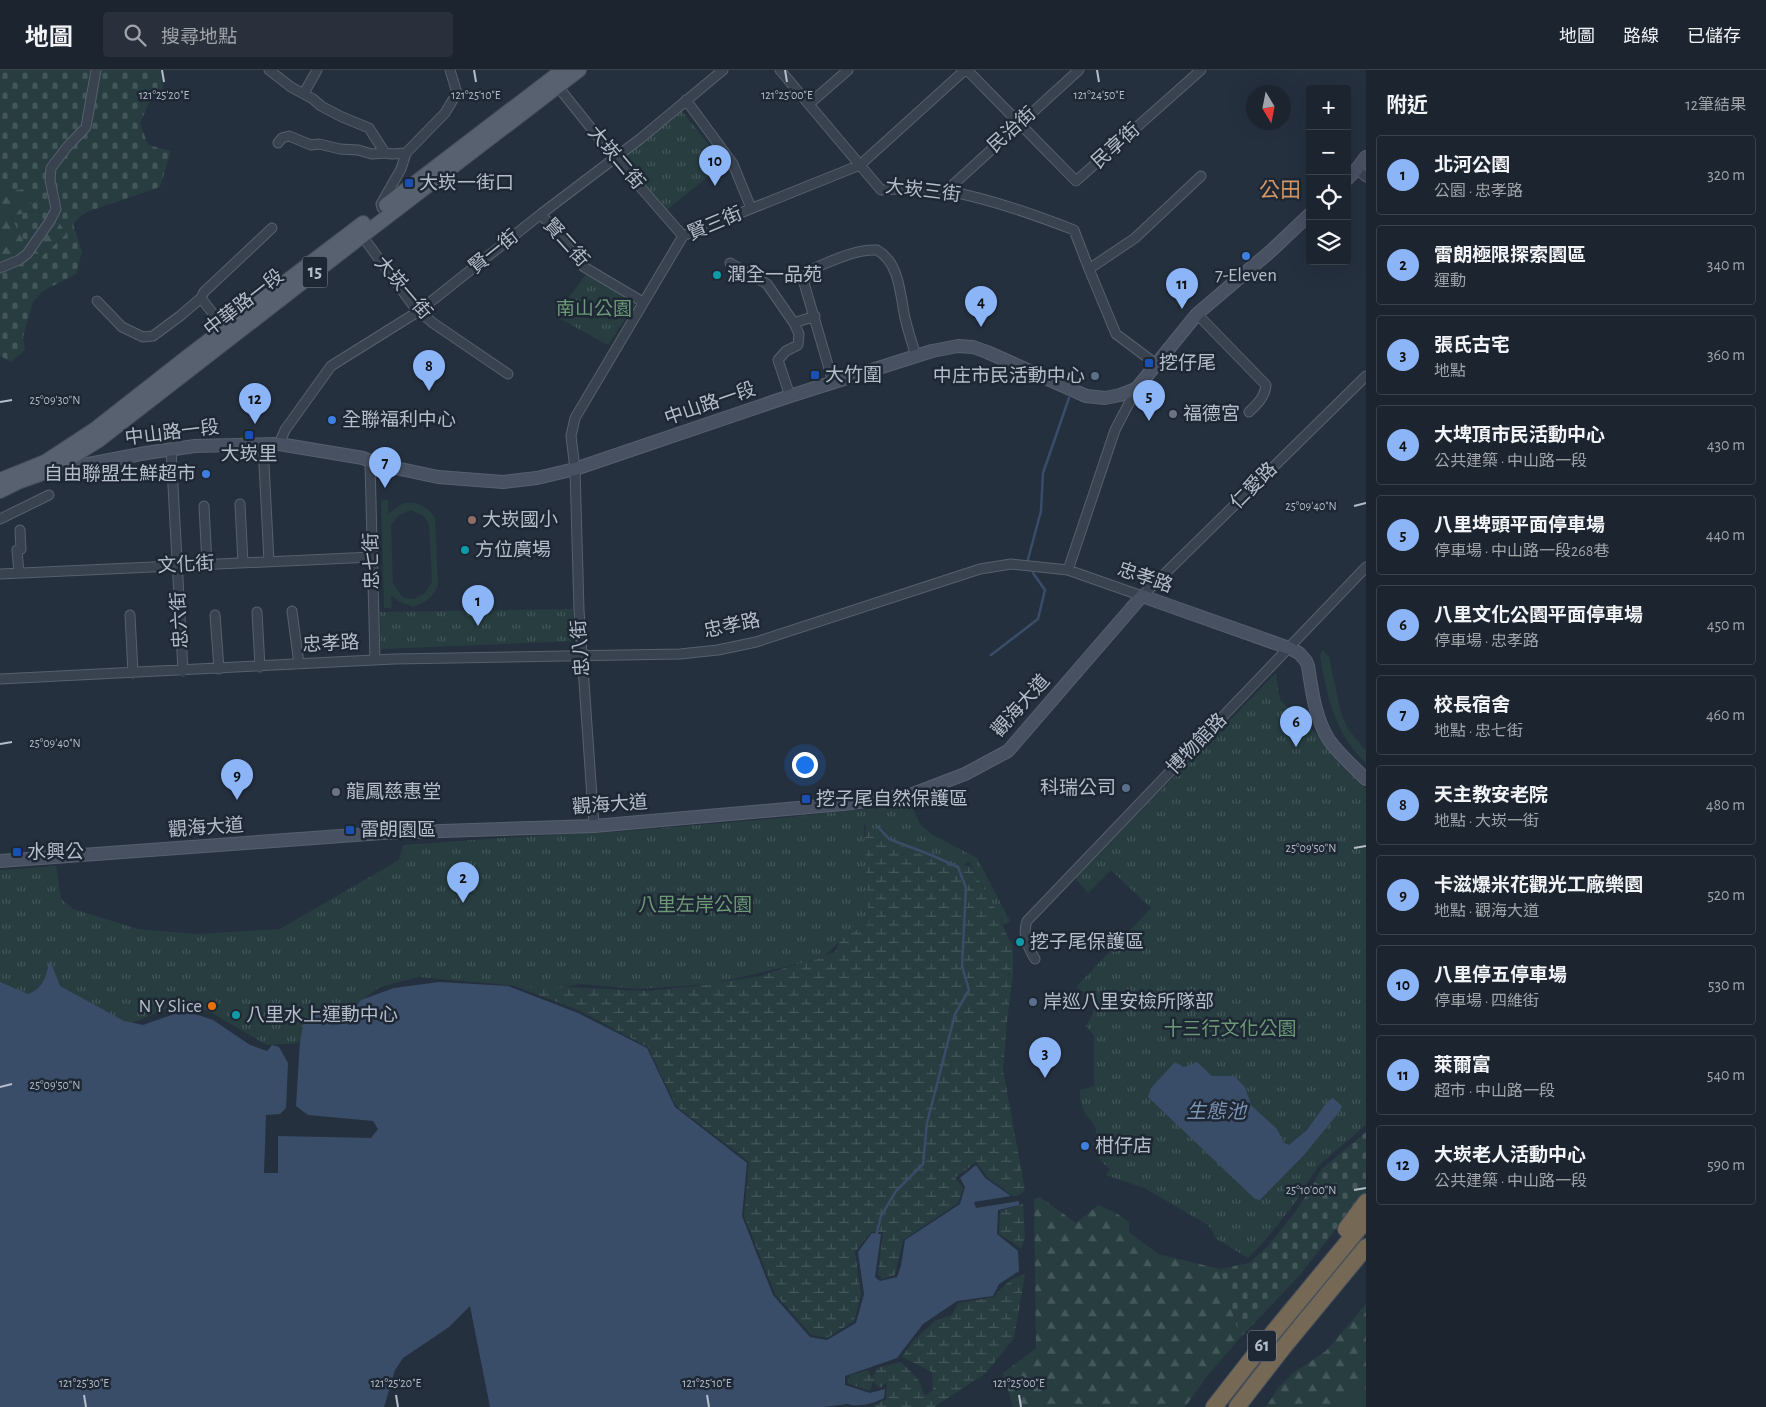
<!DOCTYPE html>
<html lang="zh-TW">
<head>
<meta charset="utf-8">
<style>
  body { margin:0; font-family:"Alegreya Sans","Noto Sans TC",sans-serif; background:#29303b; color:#f1f3f6 }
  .controls { position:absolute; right:15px; top:15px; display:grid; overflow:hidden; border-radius:5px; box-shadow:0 5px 20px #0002 }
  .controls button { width:45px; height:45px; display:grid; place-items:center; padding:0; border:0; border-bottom:1px solid #3a414b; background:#1c242f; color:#f1f3f6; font:25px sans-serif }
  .compass { position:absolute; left:1246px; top:15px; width:45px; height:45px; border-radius:50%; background:#1c242f; box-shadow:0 5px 20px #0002; rotate:170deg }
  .you { position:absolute; left:804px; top:694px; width:18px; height:18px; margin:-12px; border:4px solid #fff; border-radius:50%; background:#1a73e8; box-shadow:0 0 0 8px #1a73e833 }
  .badge { display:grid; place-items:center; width:32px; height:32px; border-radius:50%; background:#8cb5f7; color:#111; font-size:16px; font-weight:700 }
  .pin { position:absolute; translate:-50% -41px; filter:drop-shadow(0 1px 2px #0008) }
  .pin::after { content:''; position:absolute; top:26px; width:18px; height:15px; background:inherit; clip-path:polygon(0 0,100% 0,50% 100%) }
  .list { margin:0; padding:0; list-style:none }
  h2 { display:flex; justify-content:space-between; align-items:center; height:65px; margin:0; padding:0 20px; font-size:21px }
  h2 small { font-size:16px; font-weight:400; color:#a0a4aa }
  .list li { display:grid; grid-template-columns:32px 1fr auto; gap:15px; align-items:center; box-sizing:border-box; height:80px; margin:0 10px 10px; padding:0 10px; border:1px solid #3a414b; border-radius:5px }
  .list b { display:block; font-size:19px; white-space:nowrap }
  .list p { margin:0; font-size:16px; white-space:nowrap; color:#a0a4aa }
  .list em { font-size:16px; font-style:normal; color:#a0a4aa }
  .icon { flex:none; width:28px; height:28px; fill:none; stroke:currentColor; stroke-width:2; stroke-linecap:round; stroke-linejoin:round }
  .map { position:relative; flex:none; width:1366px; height:1337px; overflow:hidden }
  header { display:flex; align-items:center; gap:30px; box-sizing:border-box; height:70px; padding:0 25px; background:#1c242f; border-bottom:1px solid #3a414b }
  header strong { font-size:24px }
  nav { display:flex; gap:28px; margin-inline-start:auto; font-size:18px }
  .search { width:350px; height:45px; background:#29303b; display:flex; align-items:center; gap:12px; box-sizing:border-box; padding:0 18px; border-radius:5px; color:#a0a4aa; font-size:19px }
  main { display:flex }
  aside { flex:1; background:#1c242f }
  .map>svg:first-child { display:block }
  .green { fill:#273d40; fill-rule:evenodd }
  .forest { fill:url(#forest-firs) }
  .wetland { fill:url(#wetland-marsh) }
  .cemetery { fill:url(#cemetery-stones) }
  .park { fill:url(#park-tufts) }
  .water { fill:#3a4d68 }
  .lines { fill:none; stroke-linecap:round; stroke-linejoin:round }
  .stream { stroke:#3a4d68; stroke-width:2.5 }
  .street-casing { stroke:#57606d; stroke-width:11 }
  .secondary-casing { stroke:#57606d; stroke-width:14 }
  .primary-casing { stroke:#424b58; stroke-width:16 }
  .highway-casing { stroke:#444d5a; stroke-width:18 }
  .street { stroke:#39424f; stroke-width:9 }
  .secondary { stroke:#475162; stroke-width:12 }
  .primary { stroke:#57616f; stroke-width:14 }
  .highway { stroke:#756956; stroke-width:16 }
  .ticks { fill:none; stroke:#b5bdca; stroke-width:2 }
  .transit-dot { fill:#1a4fb4; stroke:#1e2734; stroke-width:2 }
  .shop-dot { fill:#3f7fe0; stroke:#1e2734; stroke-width:2 }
  .culture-dot { fill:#0f9aa8; stroke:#1e2734; stroke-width:2 }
  .service-dot { fill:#5c6f8a; stroke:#1e2734; stroke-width:2 }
  .worship-dot { fill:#6b7280; stroke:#1e2734; stroke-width:2 }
  .education-dot { fill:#8d6e63; stroke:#1e2734; stroke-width:2 }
  .food-dot { fill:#e8710a; stroke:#1e2734; stroke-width:2 }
  .labels { text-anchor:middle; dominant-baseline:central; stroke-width:5; stroke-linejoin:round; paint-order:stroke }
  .shield { fill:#1e2734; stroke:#88909d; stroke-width:1 }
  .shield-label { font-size:18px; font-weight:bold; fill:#b5bdca }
  .street-label { font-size:19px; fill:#b5bdca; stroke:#1e2734 }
  .poi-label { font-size:19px; fill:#b5bdca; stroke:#1e2734; text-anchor:start }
  .park-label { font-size:19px; fill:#6c9a77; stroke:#1e2734 }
  .water-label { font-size:20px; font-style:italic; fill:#7c93b1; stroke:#1e2734 }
  .quarter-label { font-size:21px; fill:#d59665; stroke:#1e2734 }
  .ticks-label { font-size:12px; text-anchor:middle; fill:#b5bdca; stroke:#1e2734; stroke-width:5; stroke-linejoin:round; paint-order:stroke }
</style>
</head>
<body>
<header>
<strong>地圖</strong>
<div class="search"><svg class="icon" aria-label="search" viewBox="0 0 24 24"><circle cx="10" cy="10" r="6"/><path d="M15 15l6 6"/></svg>搜尋地點</div>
<nav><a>地圖</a><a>路線</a><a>已儲存</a></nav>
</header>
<main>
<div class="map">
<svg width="1366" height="1337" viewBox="0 0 1366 1337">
  <defs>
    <pattern id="forest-firs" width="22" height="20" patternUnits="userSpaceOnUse" patternTransform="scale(1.25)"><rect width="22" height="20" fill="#273d40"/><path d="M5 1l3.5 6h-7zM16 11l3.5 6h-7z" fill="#44575a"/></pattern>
    <pattern id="wetland-marsh" width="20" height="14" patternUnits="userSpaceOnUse" patternTransform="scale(1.25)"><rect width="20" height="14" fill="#273d40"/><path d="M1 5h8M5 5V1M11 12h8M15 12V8" fill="none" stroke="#44575a"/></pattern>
    <pattern id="cemetery-stones" width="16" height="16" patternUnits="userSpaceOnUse" patternTransform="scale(1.25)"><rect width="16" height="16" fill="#273d40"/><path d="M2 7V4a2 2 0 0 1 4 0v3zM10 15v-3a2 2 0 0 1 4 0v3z" fill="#44575a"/></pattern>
    <pattern id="park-tufts" width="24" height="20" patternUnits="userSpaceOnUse" patternTransform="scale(1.25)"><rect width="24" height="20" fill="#273d40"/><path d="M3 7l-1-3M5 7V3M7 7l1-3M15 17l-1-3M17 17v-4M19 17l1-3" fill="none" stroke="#44575a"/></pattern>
  </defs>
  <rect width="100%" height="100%" fill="#25303f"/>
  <path class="green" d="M388,429V444C393,440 399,435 405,433C417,430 430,439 435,448L438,516C432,529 426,532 413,537L398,531L391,525L392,538H384L381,431ZM411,440L424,446L429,455L432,512L425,523L413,529L405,528L401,525L393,513L391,456L398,446Z
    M1323,580L1329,587L1341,643L1348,659L1366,681V693C1335,664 1326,625 1320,584Z
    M1355,1315L1366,1319V1337H1345Z"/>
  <path class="forest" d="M25,119L34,141L11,147L37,175L58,150L66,164L23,204L4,194L0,198V121Z
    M1040,1127L1076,1153L1098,1135L1116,1143L1129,1152V1162L1158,1184L1220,1199L1240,1268L1208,1305L1185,1337H1013L1003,1303L1036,1278L1034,1129Z
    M1366,1234V1319L1355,1315L1345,1337H1266L1278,1318L1293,1303L1326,1281Z"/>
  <path class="wetland" d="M866,751L962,795L971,796L1000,847L1007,866L1013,875V904L1007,952L1003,1000L1025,1120L1019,1125L1013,1126L988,1108L976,1092L955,1108L963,1118L958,1133L903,1170L895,1205L882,1209L878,1204L883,1162H871L855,1182L861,1225L854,1251L827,1268L811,1265L775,1224L744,1146L749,1092L676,1036L648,977L578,940L509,914L646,921L696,916L760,906L835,882L844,862L863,835Z
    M1023,1133L1025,1169L1021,1178L999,1164L1000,1141L1020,1135Z
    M1025,1205L1014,1268L986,1303L934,1337H871L886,1329L887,1312L880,1318L873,1311L870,1321L847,1313L850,1305L868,1300L872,1308L877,1298L901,1292L918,1309L925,1326L933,1320L932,1302L902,1287L913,1271L936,1250L952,1245L958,1233L994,1227C1002,1217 1011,1207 1025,1205Z"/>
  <path class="cemetery" d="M0,0H161L163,21L153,24L140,53L148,75L171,81L160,117L84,143L73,154L82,182L76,204L43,221L33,232L23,267L25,280L11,292L0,286V198L4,194L23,204L66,164L58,150L37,175L24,173L11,146L34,141L25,119L0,121Z
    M1366,1062V1121L1299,1206L1240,1268L1220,1199L1249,1193L1268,1176L1299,1137L1322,1099Z"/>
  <path class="park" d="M682,41L724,94L664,142L622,88Z
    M587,203L635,235L608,275L555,246Z
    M573,539L575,571L381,579L380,542Z
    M1276,603L1278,621L1281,631L1320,667L1339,694L1366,719V1055L1319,1095L1294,1134L1263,1173L1248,1188L1217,1169L1208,1155L1144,1118L1106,1105L1110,1099C1101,1092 1096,1087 1097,1076L1093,1074C1102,1053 1089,1054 1082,1037C1080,1032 1080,1025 1080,1020L1094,1016V966L1086,956C1099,935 1095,930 1076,917L1151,838L1111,800L1088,823L1075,808Z
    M911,734L920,754L931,764L977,788L1010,851L1004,855L969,791L958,800L906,778L864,755L869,854L847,865L822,888L712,914L637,919L581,914L553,919L418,907L380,917L351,938H321L298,973L267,975L208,941L177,934L128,955L32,938L0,928V800L56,796L61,829L73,839L138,859L197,864L280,859L399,790L403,775L577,763L615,762L781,748Z"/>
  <path class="water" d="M50,890L60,916L124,951L143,955L180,942L198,945L213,950L250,975L267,981L272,975L279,977L288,993L286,1038L280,1044L266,1045L264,1103H278V1066L371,1068L378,1059L373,1051L308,1045L296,1036L300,971L305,948L326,942L347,946L361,930L394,918L439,912L508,916L578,943L647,978L675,1037L747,1093L742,1146L773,1225L810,1267L827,1270L856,1253L864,1224L858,1182L872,1163L881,1164L875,1207L880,1211L897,1207L901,1196L905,1170L960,1134L965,1117L960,1108L976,1095L985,1108L1011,1126L974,1132L976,1138L1019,1131V1135L998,1140L997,1164L1018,1181L1019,1201L999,1214L993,1226L957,1231L923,1254L897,1288L845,1306V1315L870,1323L885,1319L884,1328C873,1334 859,1337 847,1334L824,1337H490L470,1236L449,1257L403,1288L395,1300L384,1337H0V912L28,924C44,918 46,906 50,890Z
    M1175,992L1184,997L1197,992L1212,1006H1234L1245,1017L1251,1035L1277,1059L1284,1073L1289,1075L1307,1060L1327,1032L1333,1028L1342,1036L1340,1041L1304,1085L1260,1130L1255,1129L1148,1027L1151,1018Z"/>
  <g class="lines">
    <path class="stream" d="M1027,493L1041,441L1043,403L1069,328
      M991,585L1038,549L1045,520L1033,503
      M876,1166L881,1146L896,1121L923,1094L927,1053L955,944L969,920L962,896L966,818L958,797L931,785L889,769L878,757"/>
    <g class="street-casing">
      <path id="street" d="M269,0L291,17L313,29L321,36L342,47L369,58L385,83L392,84L406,83
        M780,0L881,120C902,119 924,117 946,121C988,128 1033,144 1074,160L1089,199
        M967,0L1076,111L1201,0
        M555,13L615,88L683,166
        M304,23L317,0
        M686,30L733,94L751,138
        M809,34L848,0
        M278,73L282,68L289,66L311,75L319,74L340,79L358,80L372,84L385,83
        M1357,99L1366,107
        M946,121L1079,0
        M382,138L381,134L401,99L406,83L445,43L457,23L450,0
        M541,144L584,197L643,232
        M360,163L415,238L433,253L508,304
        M730,193L767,214L794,253L799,264L798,275L786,281L778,290L790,326
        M0,198L19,190L27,184L50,151L56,139L50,110L51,98L67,77L86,57L96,0
        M97,231L122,257L143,267L153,266L180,246L201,228
        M1197,244L1266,315C1265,327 1257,334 1249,342
        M794,253L815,246
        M224,258L201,228L204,222L272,158
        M1156,294L1116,264L1089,199L1135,168L1201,106
        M833,312L804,213L809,202L812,199C832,191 855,179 877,180C900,193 900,225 905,248C908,261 912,273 916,286
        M263,374L269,492
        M279,374L285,360L331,296L419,241L541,144L640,69L723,0
        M171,379L183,601
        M370,392L375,590
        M240,434L243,493
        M204,436L207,494
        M0,449L49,425
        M1068,500L1115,360L1137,318
        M19,503L17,480L21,479L20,460
        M0,504L372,487
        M292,541L299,594
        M257,542L260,597
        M130,545L133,603
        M215,545L219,599
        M0,609L394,589L680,584L718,580L756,572L980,499L1011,494L1068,500L1142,526L1366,306
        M594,756L579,540L575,399L571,366L575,348L683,166L860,95L965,0
        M1035,889C1028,877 1022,865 1027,851L1366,497"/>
    </g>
    <g class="secondary-casing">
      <path id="secondary" d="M1347,109L1357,99L1366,87
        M52,401L146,383L195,376L279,374L363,388L377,394L438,407L503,412L537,408L575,399L790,326L932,281L958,276L973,277L987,282L1086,326L1105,328L1120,325L1133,320L1137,318L1197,244L1272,180L1310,144
        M0,791L382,763L594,756L843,734L910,725L965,704L1008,681L1142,526L1289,578L1299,583L1306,591L1308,596C1312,621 1315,648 1329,670C1339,684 1353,697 1366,709"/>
    </g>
    <g class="primary-casing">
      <path id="primary" d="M386,135L563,0
        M0,410L45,392L94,360L191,284L363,153
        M0,421L18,412L49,401L99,370L362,166L579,0"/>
    </g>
    <g class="highway-casing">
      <path id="highway" d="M1346,1159L1366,1132
        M1214,1337L1257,1282L1366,1150
        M1237,1337L1282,1279L1366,1177"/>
    </g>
    <use href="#street" class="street"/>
    <use href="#secondary" class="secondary"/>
    <use href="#primary" class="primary"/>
    <use href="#highway" class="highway"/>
  </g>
  <path class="ticks" d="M162,0L164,12M474,0L476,12M785,0L787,12M1097,0L1099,12M0,332L12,330M1354,436L1366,433M0,674L12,672M1354,778L1366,776M0,1017L12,1014M1354,1120L1366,1118M84,1325L86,1337M396,1325L398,1337M707,1325L709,1337M1019,1325L1021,1337"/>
  <g class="transit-dot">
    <rect x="404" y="108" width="10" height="10" rx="2.5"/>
    <rect x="1144" y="288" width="10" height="10" rx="2.5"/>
    <rect x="810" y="300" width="10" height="10" rx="2.5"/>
    <rect x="244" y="360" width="10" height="10" rx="2.5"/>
    <rect x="801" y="724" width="10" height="10" rx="2.5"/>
    <rect x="345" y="755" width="10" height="10" rx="2.5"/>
    <rect x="12" y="777" width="10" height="10" rx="2.5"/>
  </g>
  <g class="shop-dot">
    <circle cx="1246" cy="186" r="5"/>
    <circle cx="332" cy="350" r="5"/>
    <circle cx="206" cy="404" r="5"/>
    <circle cx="1085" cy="1076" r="5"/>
  </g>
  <g class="culture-dot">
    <circle cx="717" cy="205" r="5"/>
    <circle cx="465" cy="480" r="5"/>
    <circle cx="1020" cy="872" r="5"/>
    <circle cx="236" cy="945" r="5"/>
  </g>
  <g class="service-dot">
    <circle cx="1095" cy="306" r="5"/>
    <circle cx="1126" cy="718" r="5"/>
    <circle cx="1033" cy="932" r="5"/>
  </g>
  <g class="worship-dot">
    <circle cx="1173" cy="344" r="5"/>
    <circle cx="336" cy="722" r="5"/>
  </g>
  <circle class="education-dot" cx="472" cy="450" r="5"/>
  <circle class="food-dot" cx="212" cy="936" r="5"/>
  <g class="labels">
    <g class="shield">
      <rect x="302.5" y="186.5" width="25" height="31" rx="4"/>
      <rect x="1248" y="1260.5" width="28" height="31" rx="4"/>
    </g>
    <g class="shield-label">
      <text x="315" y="202">15</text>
      <text x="1262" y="1276">61</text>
    </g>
    <g class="street-label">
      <text transform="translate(1012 60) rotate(-42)">民治街</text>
      <text transform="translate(1116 76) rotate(-42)">民享街</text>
      <text transform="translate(616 88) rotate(50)">大崁二街</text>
      <text transform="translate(923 121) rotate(7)">大崁三街</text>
      <text transform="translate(715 154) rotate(-23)">賢三街</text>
      <text transform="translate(566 173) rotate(48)">賢二街</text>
      <text transform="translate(494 182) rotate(-39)">賢一街</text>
      <text transform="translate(403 218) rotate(49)">大崁一街</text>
      <text transform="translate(244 233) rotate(-38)">中華路一段</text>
      <text transform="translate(710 334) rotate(-19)">中山路一段</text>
      <text transform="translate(172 363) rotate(-7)">中山路一段</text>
      <text transform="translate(1254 416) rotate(-45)">仁愛路</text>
      <text transform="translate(372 491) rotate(-91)">忠七街</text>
      <text transform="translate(186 495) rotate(-3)">文化街</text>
      <text transform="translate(1145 508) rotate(19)">忠孝路</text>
      <text transform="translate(180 550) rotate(-93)">忠六街</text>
      <text transform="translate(732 556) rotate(-12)">忠孝路</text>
      <text transform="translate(331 574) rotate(-3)">忠孝路</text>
      <text transform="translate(581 578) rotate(-94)">忠八街</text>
      <text transform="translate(1021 636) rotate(-48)">觀海大道</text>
      <text transform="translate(1197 674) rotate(-46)">博物館路</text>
      <text transform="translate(610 735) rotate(-4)">觀海大道</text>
      <text transform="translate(206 758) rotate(-4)">觀海大道</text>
    </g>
    <g class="poi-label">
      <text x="419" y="113">大崁一街口</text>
      <text x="727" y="205">潤全一品苑</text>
      <text x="1246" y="205" text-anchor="middle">7-Eleven</text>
      <text x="1159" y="293">挖仔尾</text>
      <text x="825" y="305">大竹圍</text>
      <text x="1085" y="306" text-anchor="end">中庄市民活動中心</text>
      <text x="1183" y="344">福德宮</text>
      <text x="342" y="350">全聯福利中心</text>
      <text x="249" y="384" text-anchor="middle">大崁里</text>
      <text x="196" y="404" text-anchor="end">自由聯盟生鮮超市</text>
      <text x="482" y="450">大崁國小</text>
      <text x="475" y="480">方位廣場</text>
      <text x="1116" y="718" text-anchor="end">科瑞公司</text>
      <text x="346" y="722">龍鳳慈惠堂</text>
      <text x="816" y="729">挖子尾自然保護區</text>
      <text x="360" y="760">雷朗園區</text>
      <text x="27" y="782">水興公</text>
      <text x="1030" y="872">挖子尾保護區</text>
      <text x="1043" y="932">岸巡八里安檢所隊部</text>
      <text x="202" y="936" text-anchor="end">N Y Slice</text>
      <text x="246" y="945">八里水上運動中心</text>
      <text x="1095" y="1076">柑仔店</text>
    </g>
    <g class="park-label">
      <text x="594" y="239">南山公園</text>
      <text x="695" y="835">八里左岸公園</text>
      <text x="1230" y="959">十三行文化公園</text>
    </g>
    <g class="water-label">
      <text x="1216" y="1042">生態池</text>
    </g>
    <g class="quarter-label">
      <text x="1280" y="120">公田</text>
    </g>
  </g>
  <g class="ticks-label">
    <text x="164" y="29">121°25'20"E</text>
    <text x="476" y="29">121°25'10"E</text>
    <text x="787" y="29">121°25'00"E</text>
    <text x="1099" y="29">121°24'50"E</text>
    <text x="55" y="334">25°09'30"N</text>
    <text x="1311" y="440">25°09'40"N</text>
    <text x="55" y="677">25°09'40"N</text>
    <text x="1311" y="782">25°09'50"N</text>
    <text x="55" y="1019">25°09'50"N</text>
    <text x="1311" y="1124">25°10'00"N</text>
    <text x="84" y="1317">121°25'30"E</text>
    <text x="396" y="1317">121°25'20"E</text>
    <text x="707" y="1317">121°25'10"E</text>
    <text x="1019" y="1317">121°25'00"E</text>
  </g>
</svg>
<div class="controls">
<button>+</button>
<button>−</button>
<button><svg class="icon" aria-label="locate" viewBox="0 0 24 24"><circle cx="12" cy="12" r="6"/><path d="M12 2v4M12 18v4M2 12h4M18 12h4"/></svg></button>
<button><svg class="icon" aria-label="layers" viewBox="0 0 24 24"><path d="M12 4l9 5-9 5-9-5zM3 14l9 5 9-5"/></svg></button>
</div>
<svg class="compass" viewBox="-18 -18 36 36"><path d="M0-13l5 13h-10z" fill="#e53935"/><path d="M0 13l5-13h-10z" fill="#a0a4aa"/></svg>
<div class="you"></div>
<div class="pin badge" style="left:478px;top:556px">1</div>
<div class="pin badge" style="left:463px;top:833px">2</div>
<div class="pin badge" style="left:1045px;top:1008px">3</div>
<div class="pin badge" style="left:981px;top:257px">4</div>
<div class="pin badge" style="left:1149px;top:351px">5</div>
<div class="pin badge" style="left:1296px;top:677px">6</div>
<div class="pin badge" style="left:385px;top:418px">7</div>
<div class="pin badge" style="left:429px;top:321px">8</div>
<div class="pin badge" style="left:237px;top:730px">9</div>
<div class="pin badge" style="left:715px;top:116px">10</div>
<div class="pin badge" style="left:1182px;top:239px">11</div>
<div class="pin badge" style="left:255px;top:354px">12</div>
</div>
<aside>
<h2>附近<small>12筆結果</small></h2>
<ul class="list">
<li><span class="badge">1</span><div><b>北河公園</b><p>公園 · 忠孝路</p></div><em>320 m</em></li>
<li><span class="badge">2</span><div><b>雷朗極限探索園區</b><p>運動</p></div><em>340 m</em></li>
<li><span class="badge">3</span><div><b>張氏古宅</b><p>地點</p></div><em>360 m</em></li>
<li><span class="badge">4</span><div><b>大埤頂市民活動中心</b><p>公共建築 · 中山路一段</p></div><em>430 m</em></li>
<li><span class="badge">5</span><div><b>八里埤頭平面停車場</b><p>停車場 · 中山路一段268巷</p></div><em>440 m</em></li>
<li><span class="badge">6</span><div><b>八里文化公園平面停車場</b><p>停車場 · 忠孝路</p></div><em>450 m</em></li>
<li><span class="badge">7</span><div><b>校長宿舍</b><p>地點 · 忠七街</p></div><em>460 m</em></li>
<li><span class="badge">8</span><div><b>天主教安老院</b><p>地點 · 大崁一街</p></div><em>480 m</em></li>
<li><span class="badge">9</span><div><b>卡滋爆米花觀光工廠樂園</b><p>地點 · 觀海大道</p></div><em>520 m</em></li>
<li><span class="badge">10</span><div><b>八里停五停車場</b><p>停車場 · 四維街</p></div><em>530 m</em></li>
<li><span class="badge">11</span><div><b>萊爾富</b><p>超市 · 中山路一段</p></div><em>540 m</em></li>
<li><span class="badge">12</span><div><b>大崁老人活動中心</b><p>公共建築 · 中山路一段</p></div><em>590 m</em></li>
</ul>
</aside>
</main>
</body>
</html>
